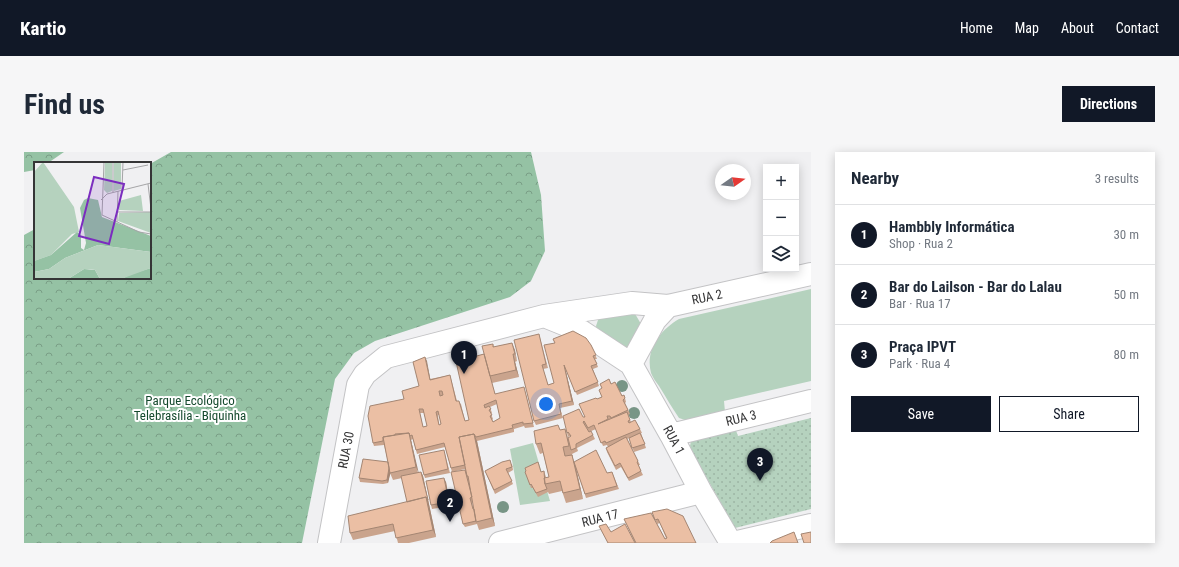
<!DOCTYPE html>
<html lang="en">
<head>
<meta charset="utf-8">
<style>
  body { margin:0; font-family:"Roboto Condensed",sans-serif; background:#f6f6f7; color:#1f2937 }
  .controls { position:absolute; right:12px; top:12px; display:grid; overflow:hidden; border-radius:0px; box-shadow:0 2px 10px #0003 }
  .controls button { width:36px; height:36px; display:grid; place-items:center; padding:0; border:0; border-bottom:1px solid #e0e1e3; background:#fff; color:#1f2937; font:20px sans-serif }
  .compass { position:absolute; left:691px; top:12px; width:36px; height:36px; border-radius:50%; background:#fff; box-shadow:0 2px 10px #0003; rotate:76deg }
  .you { position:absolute; left:522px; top:252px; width:14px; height:14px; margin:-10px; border:3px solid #fff; border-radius:50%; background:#1a73e8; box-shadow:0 0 0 6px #1a73e833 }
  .badge { display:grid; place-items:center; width:26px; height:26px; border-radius:50%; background:#111827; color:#fff; font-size:13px; font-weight:700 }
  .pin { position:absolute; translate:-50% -33px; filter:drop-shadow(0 1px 2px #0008) }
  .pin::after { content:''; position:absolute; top:21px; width:14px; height:12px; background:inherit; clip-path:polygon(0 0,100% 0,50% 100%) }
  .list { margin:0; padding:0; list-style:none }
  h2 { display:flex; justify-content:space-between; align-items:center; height:52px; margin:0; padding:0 16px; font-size:17px }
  h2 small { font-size:13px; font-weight:400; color:#747a83 }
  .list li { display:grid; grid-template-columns:26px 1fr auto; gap:12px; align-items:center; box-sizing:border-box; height:60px; padding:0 16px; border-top:1px solid #e0e1e3 }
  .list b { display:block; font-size:15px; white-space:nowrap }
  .list p { margin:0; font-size:13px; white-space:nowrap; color:#747a83 }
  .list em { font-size:13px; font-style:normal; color:#747a83 }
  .actions { display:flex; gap:8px; padding:12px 16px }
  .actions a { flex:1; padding:9px 0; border:1px solid #111827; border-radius:0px; text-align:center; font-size:14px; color:#111827 }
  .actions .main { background:#111827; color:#fff }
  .icon { flex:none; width:22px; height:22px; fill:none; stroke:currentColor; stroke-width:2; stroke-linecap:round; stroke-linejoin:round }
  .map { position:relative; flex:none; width:787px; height:391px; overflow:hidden; border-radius:0px }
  header { display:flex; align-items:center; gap:24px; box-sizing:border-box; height:56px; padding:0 20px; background:#111827; color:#fff }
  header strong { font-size:19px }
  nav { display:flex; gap:22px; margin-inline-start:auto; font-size:14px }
  .intro { display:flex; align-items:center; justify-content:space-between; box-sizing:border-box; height:96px; padding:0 24px }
  h1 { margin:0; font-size:28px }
  .button { padding:10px 18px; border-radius:0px; background:#111827; color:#fff; font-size:14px; font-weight:700 }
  main { display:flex; gap:24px; padding:0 24px }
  aside { flex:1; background:#fff; border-radius:0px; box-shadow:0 2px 10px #0003 }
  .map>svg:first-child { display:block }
  .green { fill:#b5d2be }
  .forest { fill:url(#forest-crowns) }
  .park { fill:url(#park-dots) }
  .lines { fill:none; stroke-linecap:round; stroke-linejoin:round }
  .minor-casing { stroke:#c3c3c5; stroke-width:24 }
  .minor { stroke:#fff; stroke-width:22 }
  .tree { fill:#789586 }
  .wall { fill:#caa48d; fill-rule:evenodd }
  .shaded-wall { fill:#a48673 }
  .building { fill:#ebbfa4; stroke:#a48673; fill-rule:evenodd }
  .labels { text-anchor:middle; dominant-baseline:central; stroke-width:4; stroke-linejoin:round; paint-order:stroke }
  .street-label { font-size:13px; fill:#353536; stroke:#fff }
  .park-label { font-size:13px; fill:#164a2e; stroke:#fff }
  .inset-road { fill:none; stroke:#a5a5a7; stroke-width:1 }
  .view { fill:#7b2cbf; fill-opacity:0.15; stroke:#7b2cbf; stroke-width:2 }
  .inset-edge { fill:none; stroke:#353536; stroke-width:2 }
</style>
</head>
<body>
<header>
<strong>Kartio</strong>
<nav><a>Home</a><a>Map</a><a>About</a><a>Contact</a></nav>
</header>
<div class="intro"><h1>Find us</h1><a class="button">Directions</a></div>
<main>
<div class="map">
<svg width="787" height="391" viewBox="0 0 787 391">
  <defs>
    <pattern id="forest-crowns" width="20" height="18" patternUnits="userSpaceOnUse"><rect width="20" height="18" fill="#95c2a4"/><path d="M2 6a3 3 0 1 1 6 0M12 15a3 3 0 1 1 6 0" fill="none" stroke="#7a9e86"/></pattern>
    <pattern id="park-dots" width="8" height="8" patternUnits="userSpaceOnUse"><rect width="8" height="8" fill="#b5d2be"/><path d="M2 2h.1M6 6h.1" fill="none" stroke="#9cb5a4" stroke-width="1.8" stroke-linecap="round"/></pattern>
  </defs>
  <rect width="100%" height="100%" fill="#f0f0f2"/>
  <path class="green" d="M787,137V229L700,249L701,260L664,269L655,266C648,256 642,245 635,234C632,230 629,226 627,221C621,198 636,178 655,167Z
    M610,160L617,172L607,205L575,186L572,174L575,165H588L592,161Z
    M509,291L526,349L496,353L486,297Z"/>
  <path class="forest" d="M0,0H40L24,11H11V18L0,20Z
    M147,0H507L517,43L521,99L507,129L486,145L351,189L330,201L311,227L278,391H0V83L11,77V126H126V12Z"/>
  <path class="park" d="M787,266V357L711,376L668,300L666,294L667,289L710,273L714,284Z"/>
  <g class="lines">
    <g class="minor-casing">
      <path id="minor" d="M520,164L557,179L607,212L647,283L677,340L707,391
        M607,212L631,168L644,154
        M647,283L787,249
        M305,391L334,233L341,222L362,205L520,164L608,151L644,154L787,122
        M476,391L677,340
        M709,391L787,373"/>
    </g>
    <use href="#minor" class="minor"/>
  </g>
  <g class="tree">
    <circle cx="598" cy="234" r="6"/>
    <circle cx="610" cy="261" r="6"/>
    <circle cx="479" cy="355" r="6"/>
  </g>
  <path class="wall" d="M515,182L524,216L519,217L524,233L530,231L531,191L529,187L567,193L573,207H571L574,215L569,217L575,234L553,243L541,216L550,253L536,256L539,266L512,273L510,269Z
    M488,191L493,209L491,210L495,225L468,231L471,242L501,239L510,275L501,276L500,274L490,277V280L453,289L471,374L455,378L453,372L441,375L439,372L441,317L428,320L421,295L393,302L389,287L387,288L394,321L397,320L399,324L412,385L385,391H374L371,379L329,388L326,381L383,350L378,326L369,328L366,321L364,331L359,332L336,330L335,326L364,310L360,293L350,294L349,291L380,247L395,234L401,205L406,227L426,223L433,249L437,252L441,269L445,268L449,205L460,202L469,192L470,195ZM473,252L476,266L469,270L468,268L469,267L467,262L468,261L466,255ZM396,261H400L403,274L399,275ZM414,263H415L417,272L415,273ZM449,349L450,357H449L448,350Z
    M576,232H587L601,246L602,250L601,251L606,262L604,263L607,270L616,277L618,281H617L622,296L610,300L605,286L603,287L616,313H614L619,323L605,329L597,315L592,318L583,300L582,296L584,295L583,293L579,294L572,277L565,280L569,283L571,287L553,296L554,299L548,302L549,304H548L550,310L583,321L588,320L595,337L562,346L552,315L559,347L542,351L538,339L525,342L524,340L514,345L509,336H507L501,320H517L520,319L522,325H525L519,301L516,302L512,292L536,278L541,277L544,286L546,285V284L544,285L543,281L560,265L573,247L578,245V236Z
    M421,302L426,321L401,326L400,323Z
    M488,312L489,318L484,321L489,332L471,342L461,319Z
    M422,330L426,354L408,357L407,353Z
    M628,360L672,391H611L600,367L633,372ZM636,371L642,386L641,387L633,372Z
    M575,374L587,380L611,391H584Z"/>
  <path class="shaded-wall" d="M488,191L491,198L493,209L491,202Z
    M489,202L491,210L495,225L492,218Z
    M401,205L403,209L407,231L406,228Z
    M540,213L541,216L550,253L548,249Z
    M385,281L387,288L395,322L392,315Z
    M450,282L453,289L471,374L468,366Z
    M548,303L551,313L559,347L556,337Z
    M365,315L367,319L364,331L363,328Z
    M397,320L399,324L412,385L409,378Z
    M420,326L422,330L426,354L425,350Z"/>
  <path class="building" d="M549,179L562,186L567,193L572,203L569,204L573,212L567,214L574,230L551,240L540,213L548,249L535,252L537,262L510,269L490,188L515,182L522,212L518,213L524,233L530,231L520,193L531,191L529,187Z
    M488,191L491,202H489L492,218L466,224L458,194L469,192V195Z
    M448,201L449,205L460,202L471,242L500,235L509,271L499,272V270L488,273L489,276L452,285L450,282L435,285L441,313L427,316L420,291L392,298L388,283L386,284L385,281L371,282V283L359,285V289L349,291L344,264L346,254L380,247L378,239L395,234L389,210L401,205L406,228L426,223L432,249H435L441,269L445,268L431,205ZM415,239H418L419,243L416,244ZM472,248L476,266L469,270L466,264L468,263L465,258L467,257L465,254L461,256L460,253ZM395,257H399L403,274L399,275ZM414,259L417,272L415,273L412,260Z
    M585,227L587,232L591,230L598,244L600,243L601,246L599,248L604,258L587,266L586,264H583L584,267L574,272L603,260L606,268L604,269L605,271L611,268L616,277L582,291L581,289L577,291L570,273L564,276L560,269L559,270L565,280L567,279L569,283L552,292V296L547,298L544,286L547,284L544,280L543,281L539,264L555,257L559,265H561L555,252L572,246L573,247L578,245L575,238L578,236L576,232Z
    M534,273L536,278L541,277L545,294L539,295L541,304L548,303L556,337L539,341L536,329L521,332L520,326L525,325L517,291L512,292L510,279Z
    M385,281L392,315L366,321L359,285Z
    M616,281L621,292L608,296L605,286Z
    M450,282L468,366L452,370L444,324H443L435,285Z
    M602,285L614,309L613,310L617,319L604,326L596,311L591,314L582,296Z
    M420,298L424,317L400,323L395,303Z
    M572,298L583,321L588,320L593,334L561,342L550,310Z
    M339,307L364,310L365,316L363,328L358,329L335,326Z
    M486,308L488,315L482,317L488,329L470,338L461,319L478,310Z
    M514,310L517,320L520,319L521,332L523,337L512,341L507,332L506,333L501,320L502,319L501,316Z
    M441,318L448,345L446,346L449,357H450L452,369L439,372L427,320Z
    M397,320L404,348L402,345L383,350L377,324Z
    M420,326L425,350L407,353L402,329Z
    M402,345L409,378L372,386L369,372L326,381L324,364Z
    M643,357L659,364L672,391H612L600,367L627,361L641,387L643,386L634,367L631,368L628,360Z
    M582,372L587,380L601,372L611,391H584L575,374Z
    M770,380L774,391H746L748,389Z
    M787,380V391H780L777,382Z"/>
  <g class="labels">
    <g class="street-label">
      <text transform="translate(683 145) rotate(-12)">RUA 2</text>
      <text transform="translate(717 266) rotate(-14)">RUA 3</text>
      <text transform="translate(650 288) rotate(62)">RUA 1</text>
      <text transform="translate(322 298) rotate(-79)">RUA 30</text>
      <text transform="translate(576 366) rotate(-14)">RUA 17</text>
    </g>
    <g class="park-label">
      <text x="166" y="248">Parque Ecológico<tspan x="166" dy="15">Telebrasília - Biquinha</tspan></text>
    </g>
  </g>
  <g transform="translate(10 10)">
    <rect width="117" height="117" fill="#f0f0f2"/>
    <path d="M9,0L40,45L45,70L38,72L17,93L0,99V10ZM71,0H78V29L73,31L70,28ZM107,33L109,49L85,48V39Z" fill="#b5d2be"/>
    <path d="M54,36L64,38L68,55L117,74V90L64,83L31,96L15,107L0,110V99L17,93L43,70L47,73V86L50,88L52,81L46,46L50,38ZM117,106V117H87L100,111ZM50,107L61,108L66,117H34Z" fill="#95c2a4"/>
    <path d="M64,83L117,90V106L87,117H66L61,108L55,107H50L34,117H0V110L15,107L31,96Z" fill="#b5d2be"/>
    <path d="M80,0H87V27L80,29ZM117,50V71L84,59L85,51Z" fill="#b5d2be"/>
    <path class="inset-road" d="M70,0L68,53L105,70L117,72M89,8L114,3M114,22L117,47M88,28L89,0M79,30V0M67,38L73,32L117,21M84,50H117M83,60L84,29"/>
    <path class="view" d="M60,15L90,22L75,82L45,74Z"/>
    <rect width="117" height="117" class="inset-edge"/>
  </g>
</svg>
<div class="controls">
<button>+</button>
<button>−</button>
<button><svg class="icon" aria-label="layers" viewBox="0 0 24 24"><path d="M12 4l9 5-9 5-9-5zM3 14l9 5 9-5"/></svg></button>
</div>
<svg class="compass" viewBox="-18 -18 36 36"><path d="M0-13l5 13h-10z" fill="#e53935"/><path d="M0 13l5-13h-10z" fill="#747a83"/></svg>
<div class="you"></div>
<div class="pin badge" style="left:440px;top:222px">1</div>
<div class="pin badge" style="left:426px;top:370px">2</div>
<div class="pin badge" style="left:736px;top:329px">3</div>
</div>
<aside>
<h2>Nearby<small>3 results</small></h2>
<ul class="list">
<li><span class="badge">1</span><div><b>Hambbly Informática</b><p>Shop · Rua 2</p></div><em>30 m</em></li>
<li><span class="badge">2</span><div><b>Bar do Lailson - Bar do Lalau</b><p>Bar · Rua 17</p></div><em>50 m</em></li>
<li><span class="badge">3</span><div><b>Praça IPVT</b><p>Park · Rua 4</p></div><em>80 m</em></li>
</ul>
<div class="actions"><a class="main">Save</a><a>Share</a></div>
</aside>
</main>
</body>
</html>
